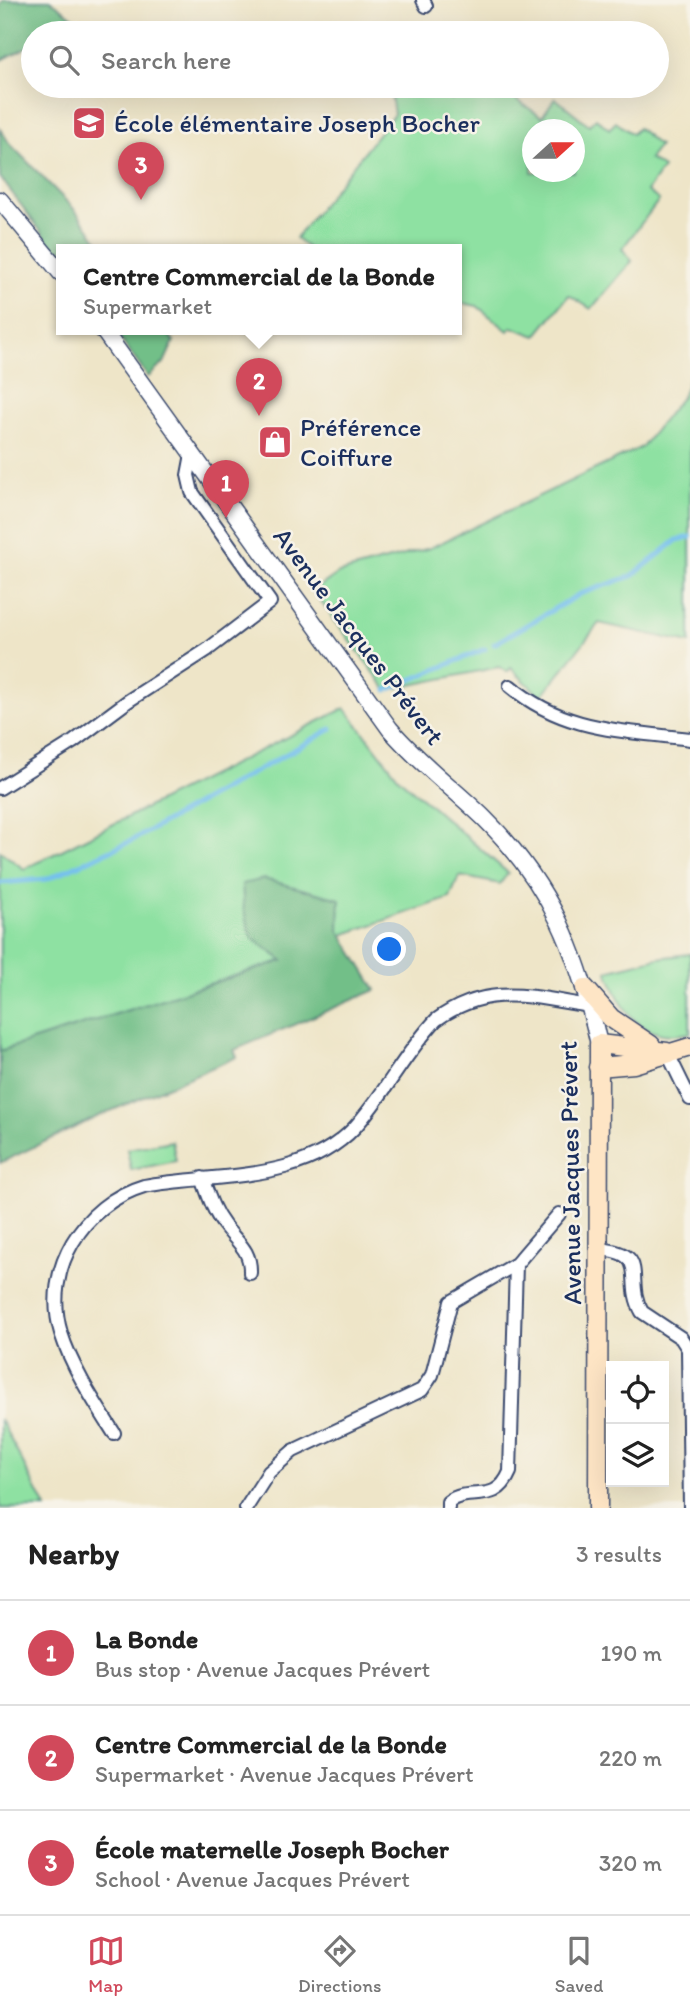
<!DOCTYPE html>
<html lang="en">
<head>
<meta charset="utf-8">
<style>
  body { margin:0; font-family:Itim,sans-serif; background:#f6f6f6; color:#222 }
  .controls { position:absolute; right:21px; bottom:21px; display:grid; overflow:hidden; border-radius:0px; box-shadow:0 7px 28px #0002 }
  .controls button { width:63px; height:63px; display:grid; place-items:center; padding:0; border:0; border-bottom:2px solid #e0e0e0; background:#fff; color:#222; font:35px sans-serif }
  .compass { position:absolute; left:522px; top:119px; width:63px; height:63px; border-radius:50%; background:#fff; box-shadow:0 7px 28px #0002; rotate:69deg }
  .you { position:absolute; left:390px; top:950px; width:24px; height:24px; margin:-18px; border:5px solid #fff; border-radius:50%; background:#1a73e8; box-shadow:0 0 0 10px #1a73e833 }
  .badge { display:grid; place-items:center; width:46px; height:46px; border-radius:50%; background:#d1495b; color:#fff; font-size:23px; font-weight:700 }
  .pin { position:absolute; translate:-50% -58px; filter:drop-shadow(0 2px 4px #0008) }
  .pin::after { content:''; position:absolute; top:37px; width:24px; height:21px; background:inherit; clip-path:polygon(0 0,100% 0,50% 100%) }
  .popup { position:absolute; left:56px; top:244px; width:406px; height:91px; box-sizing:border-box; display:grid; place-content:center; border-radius:0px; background:#fff; filter:drop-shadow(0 2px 5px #0005); font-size:23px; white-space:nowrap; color:#767676 }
  .popup b { font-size:26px; color:#222 }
  .popup::after { content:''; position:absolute; left:50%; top:100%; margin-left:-14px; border:14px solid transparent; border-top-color:#fff }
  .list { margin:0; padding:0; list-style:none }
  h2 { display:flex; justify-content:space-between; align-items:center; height:91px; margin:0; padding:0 28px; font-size:30px }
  h2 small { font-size:23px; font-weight:400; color:#767676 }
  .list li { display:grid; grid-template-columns:46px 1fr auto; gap:21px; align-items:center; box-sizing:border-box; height:105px; padding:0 28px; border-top:2px solid #e0e0e0 }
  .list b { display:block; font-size:26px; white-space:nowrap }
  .list p { margin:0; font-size:23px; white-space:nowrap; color:#767676 }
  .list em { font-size:23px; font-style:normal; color:#767676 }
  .icon { flex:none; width:38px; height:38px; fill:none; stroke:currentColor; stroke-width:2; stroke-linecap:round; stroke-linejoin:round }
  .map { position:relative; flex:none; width:690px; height:1508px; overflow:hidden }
  .search { position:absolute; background:#fff; box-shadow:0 7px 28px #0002; left:21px; right:21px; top:21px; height:77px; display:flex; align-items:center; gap:18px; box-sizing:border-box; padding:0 24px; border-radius:38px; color:#767676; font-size:26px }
  .sheet { height:406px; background:#fff }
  nav { display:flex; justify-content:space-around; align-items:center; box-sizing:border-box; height:98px; border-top:2px solid #e0e0e0; background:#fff; font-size:19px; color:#767676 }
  nav a { display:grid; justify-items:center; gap:4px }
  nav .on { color:#d1495b }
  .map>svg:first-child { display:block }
  .green { fill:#8ee1a2; stroke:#548880; stroke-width:2; fill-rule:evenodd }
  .forest { fill:#72bf88; stroke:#467773; stroke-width:2 }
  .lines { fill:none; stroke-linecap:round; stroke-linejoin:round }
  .stream { stroke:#74c0ee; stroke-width:5 }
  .minor-casing { stroke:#3b4a6e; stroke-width:16 }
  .tertiary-casing { stroke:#3b4a6e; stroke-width:19 }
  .secondary-casing { stroke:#3b4a6e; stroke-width:21 }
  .minor { stroke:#fff; stroke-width:12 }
  .tertiary { stroke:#fff; stroke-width:16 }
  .secondary { stroke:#fee5c5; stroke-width:18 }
  .labels { text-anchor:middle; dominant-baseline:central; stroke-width:5; stroke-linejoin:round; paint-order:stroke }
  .poi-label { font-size:26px; fill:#1b2f5e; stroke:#f7f3e8; text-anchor:start }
  .street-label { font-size:26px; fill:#1b2f5e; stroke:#f7f3e8 }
</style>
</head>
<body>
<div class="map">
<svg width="690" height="1508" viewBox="0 0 690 1508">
  <rect width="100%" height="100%" fill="#f7f3e8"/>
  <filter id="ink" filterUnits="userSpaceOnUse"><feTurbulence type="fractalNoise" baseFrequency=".0143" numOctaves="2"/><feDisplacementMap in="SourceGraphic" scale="14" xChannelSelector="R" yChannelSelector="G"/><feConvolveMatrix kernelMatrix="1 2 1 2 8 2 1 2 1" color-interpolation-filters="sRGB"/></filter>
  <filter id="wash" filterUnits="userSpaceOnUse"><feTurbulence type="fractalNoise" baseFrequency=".00686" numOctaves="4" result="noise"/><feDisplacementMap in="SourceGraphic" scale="28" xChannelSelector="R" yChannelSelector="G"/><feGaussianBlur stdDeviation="1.57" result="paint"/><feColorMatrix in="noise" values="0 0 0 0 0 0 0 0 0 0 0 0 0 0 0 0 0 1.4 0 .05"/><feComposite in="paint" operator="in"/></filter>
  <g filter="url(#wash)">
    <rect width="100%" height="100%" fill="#eee5c8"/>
    <path class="green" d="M399,86H436L452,100L466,86L478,92L482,86H496L542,117L555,98L589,125L596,118L609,129L616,122L632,134L638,128L659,146L649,159L663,168L647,191L659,200L622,249L632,261L591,309L569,295L536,336L512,327L508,331L477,306L457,302V250H310L296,238L394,114L391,95ZM532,130H574V172H532Z
      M690,375V643L599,623L541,697L511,668L507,672L499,667L387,690L313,591L339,573L430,548L642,447L683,395Z
      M345,708L399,778L508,873L500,884L459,876L450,898L342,935L338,930L284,960L0,1051V851L24,869Z
      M690,954V1033C640,1043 622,1011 607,971L658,958Z
      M172,1141L176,1161L131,1170L127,1149Z
      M0,1419L46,1508H0Z"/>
    <path class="forest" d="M4,0H50L77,20L55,33H33V44L0,61V5Z
      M0,128L9,143L75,210L105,250H61V258L0,177Z
      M114,330H165L174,341L164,363L148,377Z
      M264,879L340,899L339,930L376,990L234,1050L237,1057L101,1115L0,1163V1051L283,961L251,937L244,910L242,884Z"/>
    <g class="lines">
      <path class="stream" d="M494,644L580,594L632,576L677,540L690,537
        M387,690L485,649
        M0,883L47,879L131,841L331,729"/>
    </g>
  </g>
  <g filter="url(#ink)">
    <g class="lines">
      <g class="minor-casing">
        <path id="minor" d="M423,0L426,6
          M510,686C565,732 622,730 690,739
          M0,788L73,742L128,701L207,650L270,602L192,492L188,475L192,454
          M667,1052L690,1099
          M202,1178C208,1194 213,1211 224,1225C236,1242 251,1249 250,1273
          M598,1249C653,1253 623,1279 642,1312L681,1338L688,1349L690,1508
          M516,1264L559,1214
          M114,1433C95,1403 72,1368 61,1333C42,1270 83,1204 144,1186C215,1173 302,1184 355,1127C385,1094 405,1053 436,1020C488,982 531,997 590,1006
          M246,1508L269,1472L293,1451L422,1390L432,1375L451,1302L516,1264L510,1472C495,1507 471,1485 448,1502V1508"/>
      </g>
      <g class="tertiary-casing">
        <path id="tertiary" d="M0,200L61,273
          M103,330L390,729C419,763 453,788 484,818C552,885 578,953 599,1044"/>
      </g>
      <g class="secondary-casing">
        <path id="secondary" d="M585,988L611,1018L651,1045
          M598,1067L634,1064L690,1047
          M598,1508L599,1044L667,1052"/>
      </g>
      <use href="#minor" class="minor"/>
      <use href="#tertiary" class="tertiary"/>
      <use href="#secondary" class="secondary"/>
    </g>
  </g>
  <defs>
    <g id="school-square" transform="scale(1.75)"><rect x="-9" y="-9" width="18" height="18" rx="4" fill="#d1495b" stroke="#f7f3e8"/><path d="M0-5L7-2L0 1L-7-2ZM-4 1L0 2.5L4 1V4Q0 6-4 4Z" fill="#fff"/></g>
    <g id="shop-square" transform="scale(1.75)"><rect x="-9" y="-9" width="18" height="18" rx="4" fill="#d1495b" stroke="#f7f3e8"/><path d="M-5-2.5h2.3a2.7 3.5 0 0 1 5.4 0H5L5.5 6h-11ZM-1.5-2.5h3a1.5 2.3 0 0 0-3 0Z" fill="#fff"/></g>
  </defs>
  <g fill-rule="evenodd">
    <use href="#school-square" x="89" y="123"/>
    <use href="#shop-square" x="275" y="442"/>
  </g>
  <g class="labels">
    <g class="poi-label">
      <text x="114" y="123">École élémentaire Joseph Bocher</text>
      <text x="300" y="427">Préférence<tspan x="300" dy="30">Coiffure</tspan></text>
    </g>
    <g class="street-label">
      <text transform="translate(359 636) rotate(53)">Avenue Jacques Prévert</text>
      <text transform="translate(570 1173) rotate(-91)">Avenue Jacques Prévert</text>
    </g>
  </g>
</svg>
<div class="controls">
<button><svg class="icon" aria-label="locate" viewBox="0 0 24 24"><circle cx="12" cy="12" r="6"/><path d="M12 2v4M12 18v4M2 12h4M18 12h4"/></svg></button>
<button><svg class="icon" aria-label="layers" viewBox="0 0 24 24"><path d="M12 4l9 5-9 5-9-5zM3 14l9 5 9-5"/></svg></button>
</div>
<svg class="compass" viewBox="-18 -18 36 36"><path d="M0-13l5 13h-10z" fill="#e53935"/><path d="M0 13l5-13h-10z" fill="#767676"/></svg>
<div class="you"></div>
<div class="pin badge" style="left:226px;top:518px">1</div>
<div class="pin badge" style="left:259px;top:416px">2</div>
<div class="popup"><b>Centre Commercial de la Bonde</b>Supermarket</div>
<div class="pin badge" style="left:141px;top:200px">3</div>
<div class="search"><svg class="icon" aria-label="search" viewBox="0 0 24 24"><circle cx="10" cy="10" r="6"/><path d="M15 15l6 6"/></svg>Search here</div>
</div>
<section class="sheet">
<h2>Nearby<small>3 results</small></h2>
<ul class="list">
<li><span class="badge">1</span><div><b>La Bonde</b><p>Bus stop · Avenue Jacques Prévert</p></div><em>190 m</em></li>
<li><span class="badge">2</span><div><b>Centre Commercial de la Bonde</b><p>Supermarket · Avenue Jacques Prévert</p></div><em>220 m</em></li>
<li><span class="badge">3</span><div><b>École maternelle Joseph Bocher</b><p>School · Avenue Jacques Prévert</p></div><em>320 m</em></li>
</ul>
</section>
<nav>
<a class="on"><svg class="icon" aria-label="map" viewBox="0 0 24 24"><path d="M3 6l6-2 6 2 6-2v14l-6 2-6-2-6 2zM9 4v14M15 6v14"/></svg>Map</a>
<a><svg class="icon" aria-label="directions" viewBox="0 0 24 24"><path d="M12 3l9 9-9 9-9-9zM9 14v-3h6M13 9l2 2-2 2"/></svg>Directions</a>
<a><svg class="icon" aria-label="saved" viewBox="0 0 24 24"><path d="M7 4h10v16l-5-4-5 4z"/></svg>Saved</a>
</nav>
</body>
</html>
